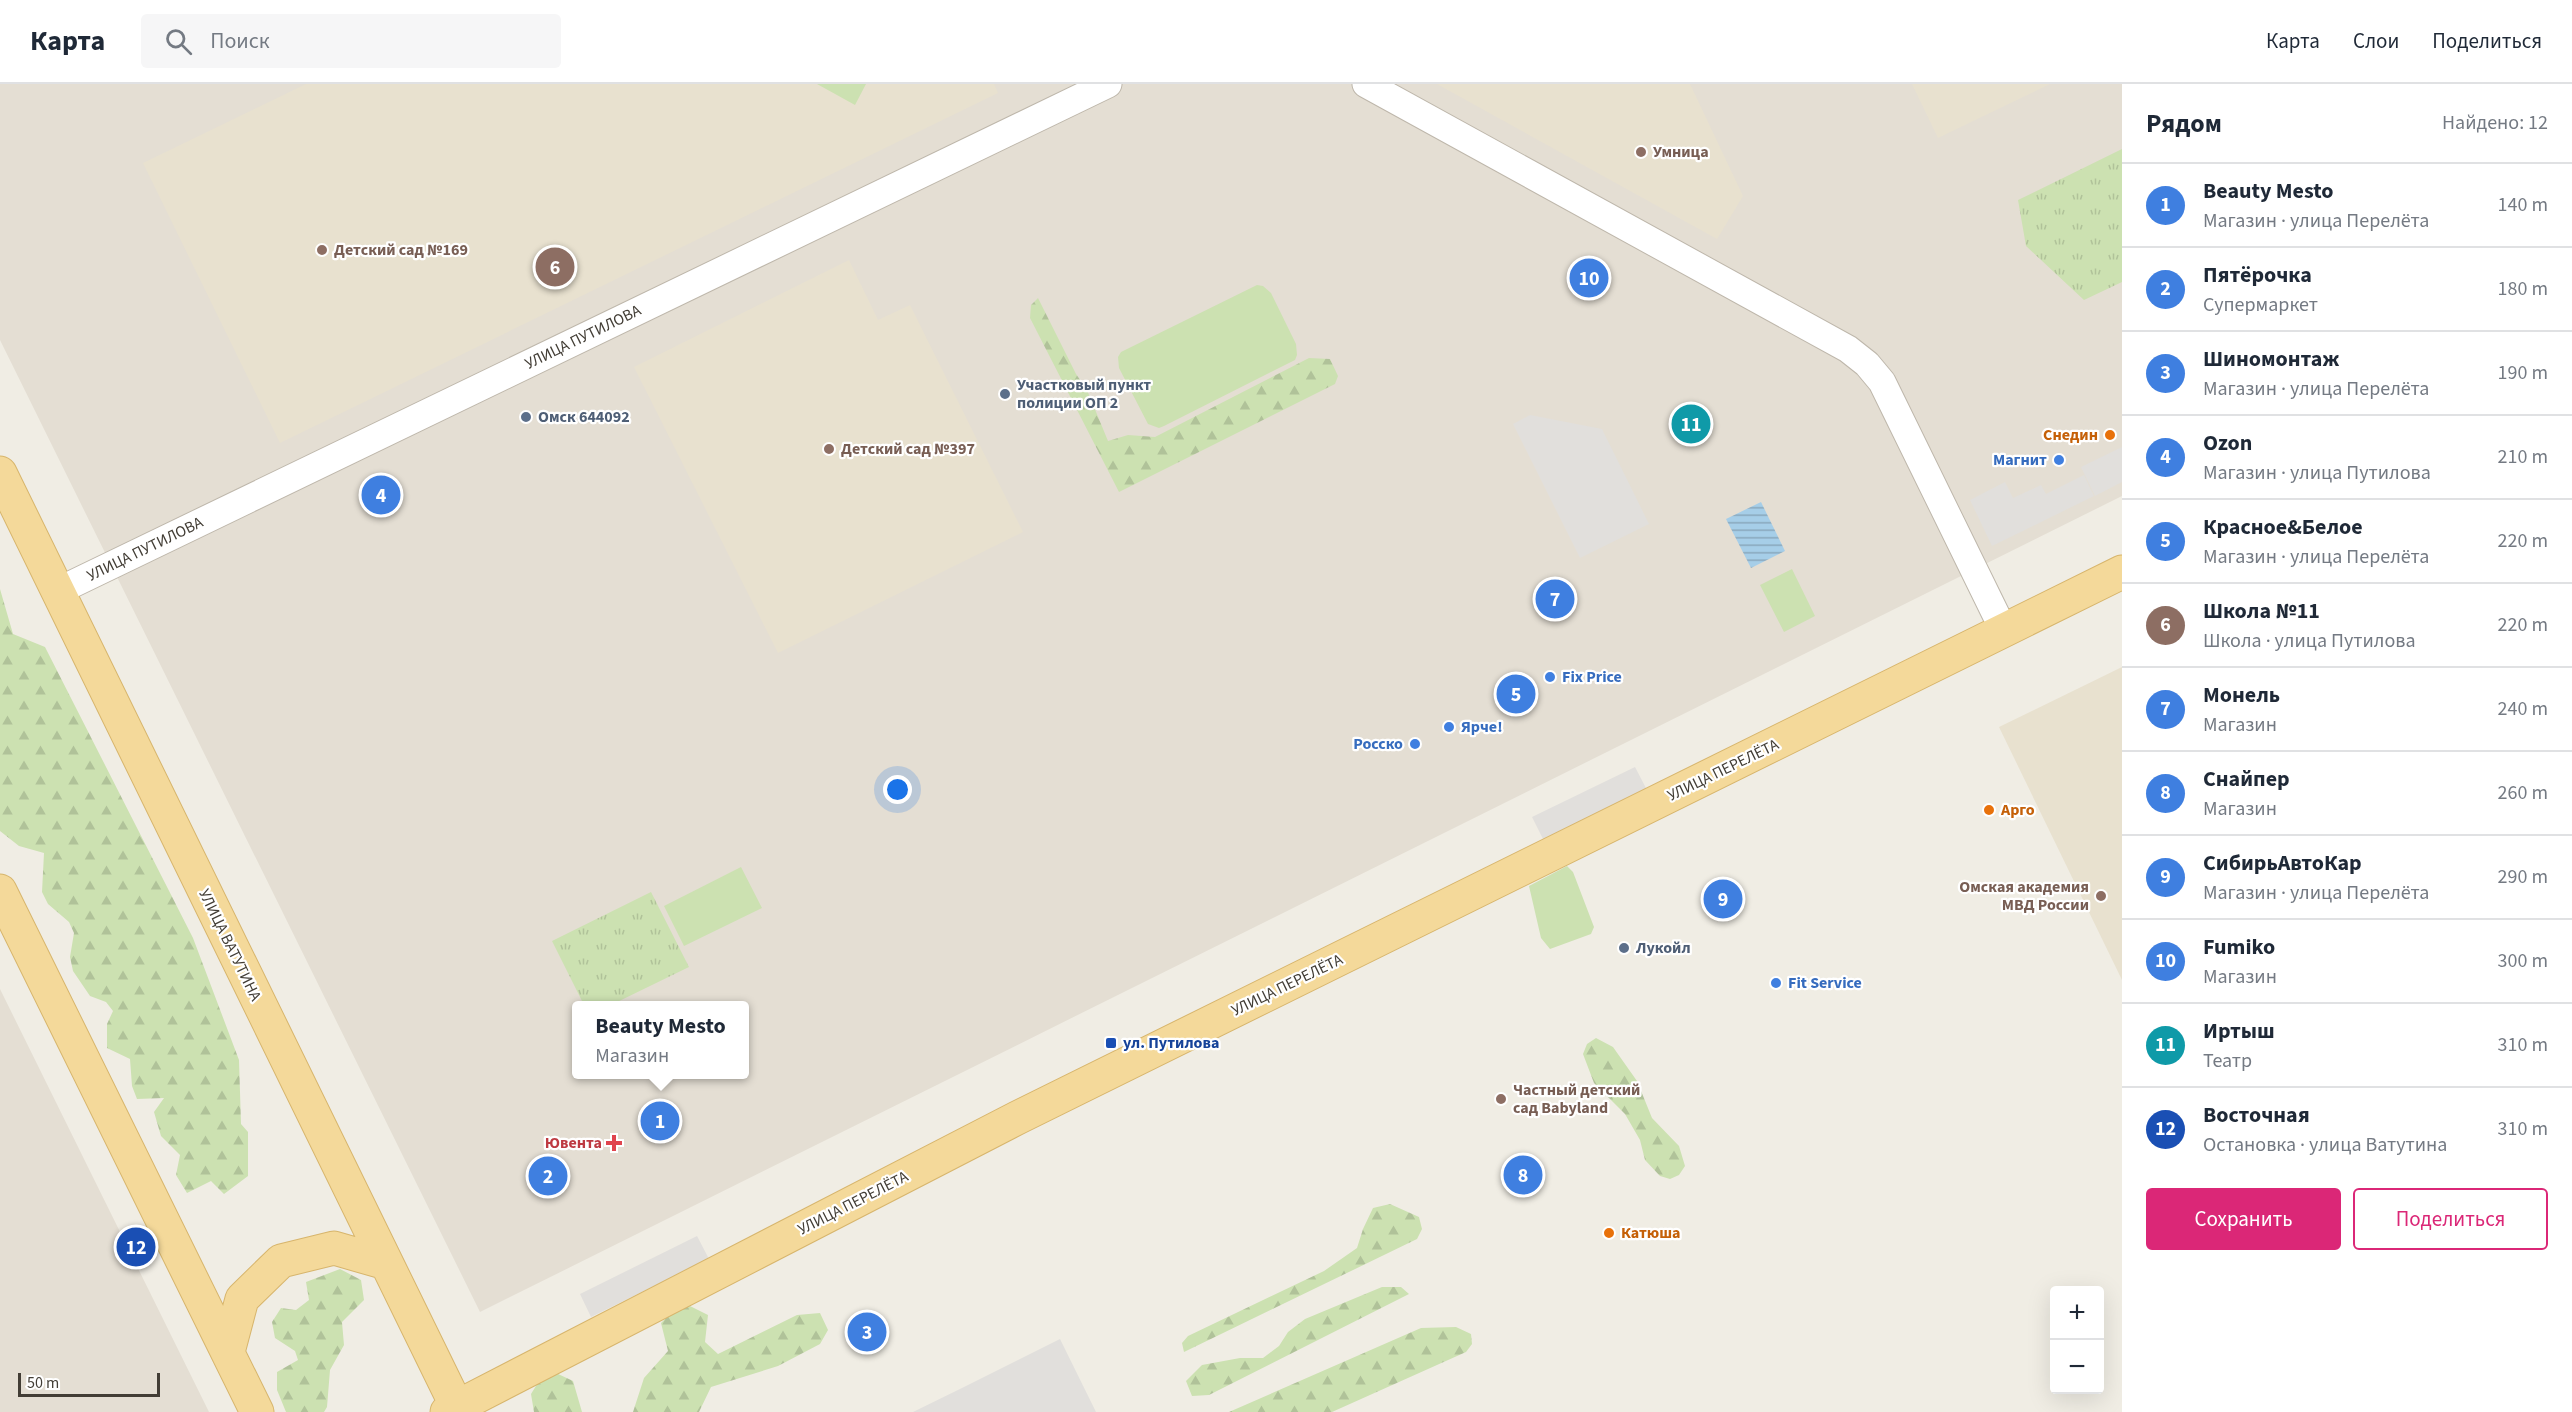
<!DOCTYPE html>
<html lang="ru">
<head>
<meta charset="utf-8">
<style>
  body { margin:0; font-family:"Source Sans 3",sans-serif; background:#f6f6f7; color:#1f2937 }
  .controls { position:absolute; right:18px; bottom:18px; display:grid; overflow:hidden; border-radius:6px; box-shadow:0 6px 24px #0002 }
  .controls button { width:54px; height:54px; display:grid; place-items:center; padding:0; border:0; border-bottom:2px solid #e0e1e3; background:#fff; color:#1f2937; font:30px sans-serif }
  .scale { position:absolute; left:18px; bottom:15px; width:142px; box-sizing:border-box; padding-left:6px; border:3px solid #423d35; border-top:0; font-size:16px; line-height:21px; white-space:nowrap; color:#423d35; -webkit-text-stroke:4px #fff; paint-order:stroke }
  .you { position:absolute; left:898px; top:706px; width:21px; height:21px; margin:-15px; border:4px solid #fff; border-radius:50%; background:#1a73e8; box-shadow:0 0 0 9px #1a73e833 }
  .badge { display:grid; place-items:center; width:39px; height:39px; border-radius:50%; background:#db2777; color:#fff; font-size:20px; font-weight:700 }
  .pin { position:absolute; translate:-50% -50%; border:3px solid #fff; box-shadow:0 2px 6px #0006 }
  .popup { position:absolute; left:572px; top:917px; width:177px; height:78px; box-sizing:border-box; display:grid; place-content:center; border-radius:6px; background:#fff; filter:drop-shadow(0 2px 4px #0005); font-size:20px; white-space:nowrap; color:#747a83 }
  .popup b { font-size:22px; color:#1f2937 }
  .popup::after { content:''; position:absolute; left:50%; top:100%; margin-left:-12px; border:12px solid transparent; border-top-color:#fff }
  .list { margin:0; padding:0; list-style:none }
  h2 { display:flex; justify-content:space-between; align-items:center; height:78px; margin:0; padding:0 24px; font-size:26px }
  h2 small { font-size:20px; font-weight:400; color:#747a83 }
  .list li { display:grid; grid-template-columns:39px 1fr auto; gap:18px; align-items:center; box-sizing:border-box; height:84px; padding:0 24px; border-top:2px solid #e0e1e3 }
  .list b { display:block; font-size:22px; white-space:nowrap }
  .list p { margin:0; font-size:20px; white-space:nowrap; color:#747a83 }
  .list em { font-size:20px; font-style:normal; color:#747a83 }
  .actions { display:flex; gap:12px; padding:18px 24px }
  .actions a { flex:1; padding:14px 0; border:2px solid #db2777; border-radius:6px; text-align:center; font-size:21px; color:#db2777 }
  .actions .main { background:#db2777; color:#fff }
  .icon { flex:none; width:33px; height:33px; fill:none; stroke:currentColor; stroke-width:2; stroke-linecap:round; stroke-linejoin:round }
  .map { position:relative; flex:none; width:2122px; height:1328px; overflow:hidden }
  header { display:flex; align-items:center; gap:36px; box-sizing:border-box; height:84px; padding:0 30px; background:#fff; border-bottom:2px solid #e0e1e3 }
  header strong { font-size:28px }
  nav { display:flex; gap:33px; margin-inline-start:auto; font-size:21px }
  .search { width:420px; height:54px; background:#f6f6f7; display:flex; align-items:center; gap:15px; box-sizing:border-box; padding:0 21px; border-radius:6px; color:#747a83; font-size:22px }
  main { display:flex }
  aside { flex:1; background:#fff }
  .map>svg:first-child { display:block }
  .residential { fill:#e4ded3; fill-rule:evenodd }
  .education { fill:#e8e1cf }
  .grass { fill:#cce1b1 }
  .forest { fill:url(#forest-firs) }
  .park { fill:url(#park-tufts) }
  .parking { fill:#e1dfdc }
  .water { fill:url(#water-rules) }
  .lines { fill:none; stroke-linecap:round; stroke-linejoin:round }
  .minor-casing { stroke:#beb7ab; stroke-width:29 }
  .major-casing { stroke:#d7b56c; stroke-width:35 }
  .minor { stroke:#fff; stroke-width:27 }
  .major { stroke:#f4d99a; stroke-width:33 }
  .education-dot { fill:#8d6e63; stroke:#fff; stroke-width:2 }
  .service-dot { fill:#5c6f8a; stroke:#fff; stroke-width:2 }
  .food-dot { fill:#e8710a; stroke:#fff; stroke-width:2 }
  .shop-dot { fill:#3f7fe0; stroke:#fff; stroke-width:2 }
  .transit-dot { fill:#1a4fb4; stroke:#fff; stroke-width:2 }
  .health-dot { fill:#e0444e; stroke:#fff; stroke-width:2 }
  .labels { text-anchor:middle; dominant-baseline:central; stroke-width:4.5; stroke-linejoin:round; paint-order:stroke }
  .education-label { font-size:16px; font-weight:bold; fill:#785e54; stroke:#fff; text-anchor:start }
  .street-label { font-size:16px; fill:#423d35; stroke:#fff }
  .service-label { font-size:16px; font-weight:bold; fill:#4e5e75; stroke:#fff; text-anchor:start }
  .food-label { font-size:16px; font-weight:bold; fill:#c56008; stroke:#fff; text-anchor:start }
  .shop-label { font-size:16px; font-weight:bold; fill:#366cbe; stroke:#fff; text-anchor:start }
  .transit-label { font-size:16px; font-weight:bold; fill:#164399; stroke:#fff; text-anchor:start }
  .health-label { font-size:16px; font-weight:bold; fill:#be3a42; stroke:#fff; text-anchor:end }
</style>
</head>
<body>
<header>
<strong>Карта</strong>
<div class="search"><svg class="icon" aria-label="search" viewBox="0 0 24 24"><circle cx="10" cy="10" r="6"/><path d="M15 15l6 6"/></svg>Поиск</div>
<nav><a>Карта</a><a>Слои</a><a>Поделиться</a></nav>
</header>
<main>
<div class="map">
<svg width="2122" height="1328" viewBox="0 0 2122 1328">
  <defs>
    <pattern id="forest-firs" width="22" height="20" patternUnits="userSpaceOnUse" patternTransform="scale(1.5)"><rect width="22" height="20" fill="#cce1b1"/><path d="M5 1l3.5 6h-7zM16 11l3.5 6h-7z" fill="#b0c299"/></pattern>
    <pattern id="park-tufts" width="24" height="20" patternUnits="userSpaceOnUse" patternTransform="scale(1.5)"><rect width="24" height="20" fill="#cce1b1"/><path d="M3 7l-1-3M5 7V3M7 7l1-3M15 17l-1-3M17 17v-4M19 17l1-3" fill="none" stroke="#b0c299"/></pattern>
    <pattern id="water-rules" width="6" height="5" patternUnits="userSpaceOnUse" patternTransform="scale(1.5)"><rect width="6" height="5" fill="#a6cee8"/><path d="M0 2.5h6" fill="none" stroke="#89a8bd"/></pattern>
  </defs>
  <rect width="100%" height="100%" fill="#f0ede4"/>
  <path class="residential" d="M0,0H2122V412L480,1228L0,256ZM576,922H744V990H576Z
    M0,905L209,1328H0Z"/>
  <path class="education" d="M306,0H994L998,9L280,359L143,79Z
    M1437,0H1690L1743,112L1717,155Z
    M1912,0H2050L1938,54Z
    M849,176L878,236L910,221L1023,448L778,569L634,283Z
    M2122,583V896L1999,643Z"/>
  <path class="grass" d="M817,0H866L855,21Z
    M1257,201L1263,202L1271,209L1296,260L1297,271L1295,276L1164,342L1159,344L1148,340L1119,284L1118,273L1121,268Z
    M1792,485L1815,532L1784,548L1760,501Z
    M1567,782L1573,788L1594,843L1591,850L1550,865L1541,854L1529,802Z
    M741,783L762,824L684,862L664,822Z"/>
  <path class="forest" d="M1038,214L1076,290L1087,306L1108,357L1128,351L1155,353L1309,274L1330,275L1338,292L1335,300L1119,408L1030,234L1031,221Z
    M0,505L13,550L45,563L193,854L239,976L241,1040L248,1048V1092L224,1110L211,1097L187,1109L176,1091L180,1071L161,1052L154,1028L164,1014L137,1015L132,1002L130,975L107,964V940L113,927L106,918L90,912L73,887L70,873L74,849L69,838L48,820L42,808L44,769L19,762L0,747Z
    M1596,954L1613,963L1637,997L1652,1034L1679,1062L1685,1082L1679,1091L1670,1095L1660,1092L1645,1076L1640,1056L1625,1030L1594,999L1583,970L1587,960Z
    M1390,1120L1419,1133L1422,1145L1417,1155L1184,1268L1182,1259L1188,1252L1324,1187L1357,1164L1363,1145L1373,1124Z
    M340,1185L361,1196L364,1216L342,1238L344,1261L330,1286L327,1323L324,1328H286L277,1306V1288L298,1276L295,1267L275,1254L272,1238L281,1224L296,1226L309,1216L306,1198Z
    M1382,1203H1401L1409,1210L1209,1311L1192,1312L1186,1297L1202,1281L1240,1274H1263L1279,1262L1288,1248L1305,1235Z
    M690,1222L708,1231L705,1258L718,1270L797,1231L820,1229L828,1246L820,1260L778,1282L711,1303L699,1328H633L644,1294L668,1267L661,1239L673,1227Z
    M1456,1243L1471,1250L1472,1260L1466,1268L1332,1328H1229L1421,1244Z
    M556,1289L573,1297L582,1328H534L531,1310L539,1297Z"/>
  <path class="park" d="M2122,65V198L2084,216L2026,162L2018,116Z
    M651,808L689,883L611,921H584L552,857Z"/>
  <path class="parking" d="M1530,331L1602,345L1649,440L1580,474L1513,340Z
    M2122,363V398L2095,412L2081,383Z
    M2084,391L2094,412L1992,462L1970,416L2005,398L2013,414L2041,401L2046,410Z
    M1635,683L1647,706L1544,757L1532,733Z
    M697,1152L709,1175L591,1233L580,1210Z
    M1060,1255L1096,1328H913L962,1304Z"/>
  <path class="water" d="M1761,418L1785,467L1751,484L1726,435Z"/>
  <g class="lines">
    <g class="minor-casing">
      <path id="minor" d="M1366,0L1848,265L1867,280L1882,298L2004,547
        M58,507L1108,0"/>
    </g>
    <g class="major-casing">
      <path id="major" d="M0,389L457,1323
        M0,807L257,1328
        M228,1268L242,1215L281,1177L334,1164L386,1179
        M447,1328L1017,1034L2122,488"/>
    </g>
    <use href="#minor" class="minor"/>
    <use href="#major" class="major"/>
  </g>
  <g class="education-dot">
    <circle cx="1641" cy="68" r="6"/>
    <circle cx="322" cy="166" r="6"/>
    <circle cx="829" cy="365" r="6"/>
    <circle cx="2101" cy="812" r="6"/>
    <circle cx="1501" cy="1015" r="6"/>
  </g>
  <g class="service-dot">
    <circle cx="1005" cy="310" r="6"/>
    <circle cx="526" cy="333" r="6"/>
    <circle cx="1624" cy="864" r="6"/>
  </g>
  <g class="food-dot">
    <circle cx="2110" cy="351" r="6"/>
    <circle cx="1989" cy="726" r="6"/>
    <circle cx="1609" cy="1149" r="6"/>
  </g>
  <g class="shop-dot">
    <circle cx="2059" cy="376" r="6"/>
    <circle cx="1550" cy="593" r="6"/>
    <circle cx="1449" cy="643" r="6"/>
    <circle cx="1415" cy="660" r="6"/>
    <circle cx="1776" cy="899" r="6"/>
  </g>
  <rect class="transit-dot" x="1105" y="953" width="12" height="12" rx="3"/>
  <path class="health-dot" d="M611 1050h6v6h6v6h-6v6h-6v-6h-6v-6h6z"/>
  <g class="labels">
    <g class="education-label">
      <text x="1653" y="68">Умница</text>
      <text x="334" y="166">Детский сад №169</text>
      <text x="841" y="365">Детский сад №397</text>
      <text x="2089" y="803" text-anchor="end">Омская академия<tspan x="2089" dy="18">МВД России</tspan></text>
      <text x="1513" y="1006">Частный детский<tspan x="1513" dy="18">сад Babyland</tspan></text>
    </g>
    <g class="street-label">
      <text transform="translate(583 253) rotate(-26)">УЛИЦА ПУТИЛОВА</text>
      <text transform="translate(145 465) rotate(-26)">УЛИЦА ПУТИЛОВА</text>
      <text transform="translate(1723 686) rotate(-26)">УЛИЦА ПЕРЕЛЁТА</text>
      <text transform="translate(230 861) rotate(64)">УЛИЦА ВАТУТИНА</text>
      <text transform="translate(1287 901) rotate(-26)">УЛИЦА ПЕРЕЛЁТА</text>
      <text transform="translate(853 1119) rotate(-27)">УЛИЦА ПЕРЕЛЁТА</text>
    </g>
    <g class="service-label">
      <text x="1017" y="301">Участковый пункт<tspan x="1017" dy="18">полиции ОП 2</tspan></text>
      <text x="538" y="333">Омск 644092</text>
      <text x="1636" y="864">Лукойл</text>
    </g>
    <g class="food-label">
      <text x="2098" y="351" text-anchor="end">Снедин</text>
      <text x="2001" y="726">Арго</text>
      <text x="1621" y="1149">Катюша</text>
    </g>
    <g class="shop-label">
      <text x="2047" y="376" text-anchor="end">Магнит</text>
      <text x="1562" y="593">Fix Price</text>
      <text x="1461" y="643">Ярче!</text>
      <text x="1403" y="660" text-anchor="end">Росско</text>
      <text x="1788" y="899">Fit Service</text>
    </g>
    <g class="transit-label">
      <text x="1123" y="959">ул. Путилова</text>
    </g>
    <g class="health-label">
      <text x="602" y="1059">Ювента</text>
    </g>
  </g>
</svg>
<div class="controls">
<button>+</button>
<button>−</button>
</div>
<div class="scale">50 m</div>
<div class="you"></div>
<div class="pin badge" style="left:660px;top:1037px;background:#3f7fe0">1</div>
<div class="popup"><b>Beauty Mesto</b>Магазин</div>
<div class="pin badge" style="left:548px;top:1092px;background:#3f7fe0">2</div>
<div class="pin badge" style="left:867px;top:1248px;background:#3f7fe0">3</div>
<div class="pin badge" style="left:381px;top:411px;background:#3f7fe0">4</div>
<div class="pin badge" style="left:1516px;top:610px;background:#3f7fe0">5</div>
<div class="pin badge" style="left:555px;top:183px;background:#8d6e63">6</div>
<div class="pin badge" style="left:1555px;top:515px;background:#3f7fe0">7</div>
<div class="pin badge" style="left:1523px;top:1091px;background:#3f7fe0">8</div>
<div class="pin badge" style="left:1723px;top:815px;background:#3f7fe0">9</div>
<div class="pin badge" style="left:1589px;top:194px;background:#3f7fe0">10</div>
<div class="pin badge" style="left:1691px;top:340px;background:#0f9aa8">11</div>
<div class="pin badge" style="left:136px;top:1163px;background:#1a4fb4">12</div>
</div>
<aside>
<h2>Рядом<small>Найдено: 12</small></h2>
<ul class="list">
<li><span class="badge" style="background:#3f7fe0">1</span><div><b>Beauty Mesto</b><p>Магазин · улица Перелёта</p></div><em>140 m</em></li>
<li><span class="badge" style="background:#3f7fe0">2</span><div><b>Пятёрочка</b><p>Супермаркет</p></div><em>180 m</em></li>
<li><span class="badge" style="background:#3f7fe0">3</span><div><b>Шиномонтаж</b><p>Магазин · улица Перелёта</p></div><em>190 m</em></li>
<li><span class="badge" style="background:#3f7fe0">4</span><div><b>Ozon</b><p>Магазин · улица Путилова</p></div><em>210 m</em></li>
<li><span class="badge" style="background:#3f7fe0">5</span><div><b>Красное&amp;Белое</b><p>Магазин · улица Перелёта</p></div><em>220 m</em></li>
<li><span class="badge" style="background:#8d6e63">6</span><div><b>Школа №11</b><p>Школа · улица Путилова</p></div><em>220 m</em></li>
<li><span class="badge" style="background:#3f7fe0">7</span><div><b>Монель</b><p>Магазин</p></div><em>240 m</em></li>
<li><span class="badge" style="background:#3f7fe0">8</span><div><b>Снайпер</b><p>Магазин</p></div><em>260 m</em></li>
<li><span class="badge" style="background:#3f7fe0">9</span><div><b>СибирьАвтоКар</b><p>Магазин · улица Перелёта</p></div><em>290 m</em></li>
<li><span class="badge" style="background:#3f7fe0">10</span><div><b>Fumiko</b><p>Магазин</p></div><em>300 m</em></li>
<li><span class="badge" style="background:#0f9aa8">11</span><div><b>Иртыш</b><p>Театр</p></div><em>310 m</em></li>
<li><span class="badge" style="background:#1a4fb4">12</span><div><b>Восточная</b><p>Остановка · улица Ватутина</p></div><em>310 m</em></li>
</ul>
<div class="actions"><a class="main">Сохранить</a><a>Поделиться</a></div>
</aside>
</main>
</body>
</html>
